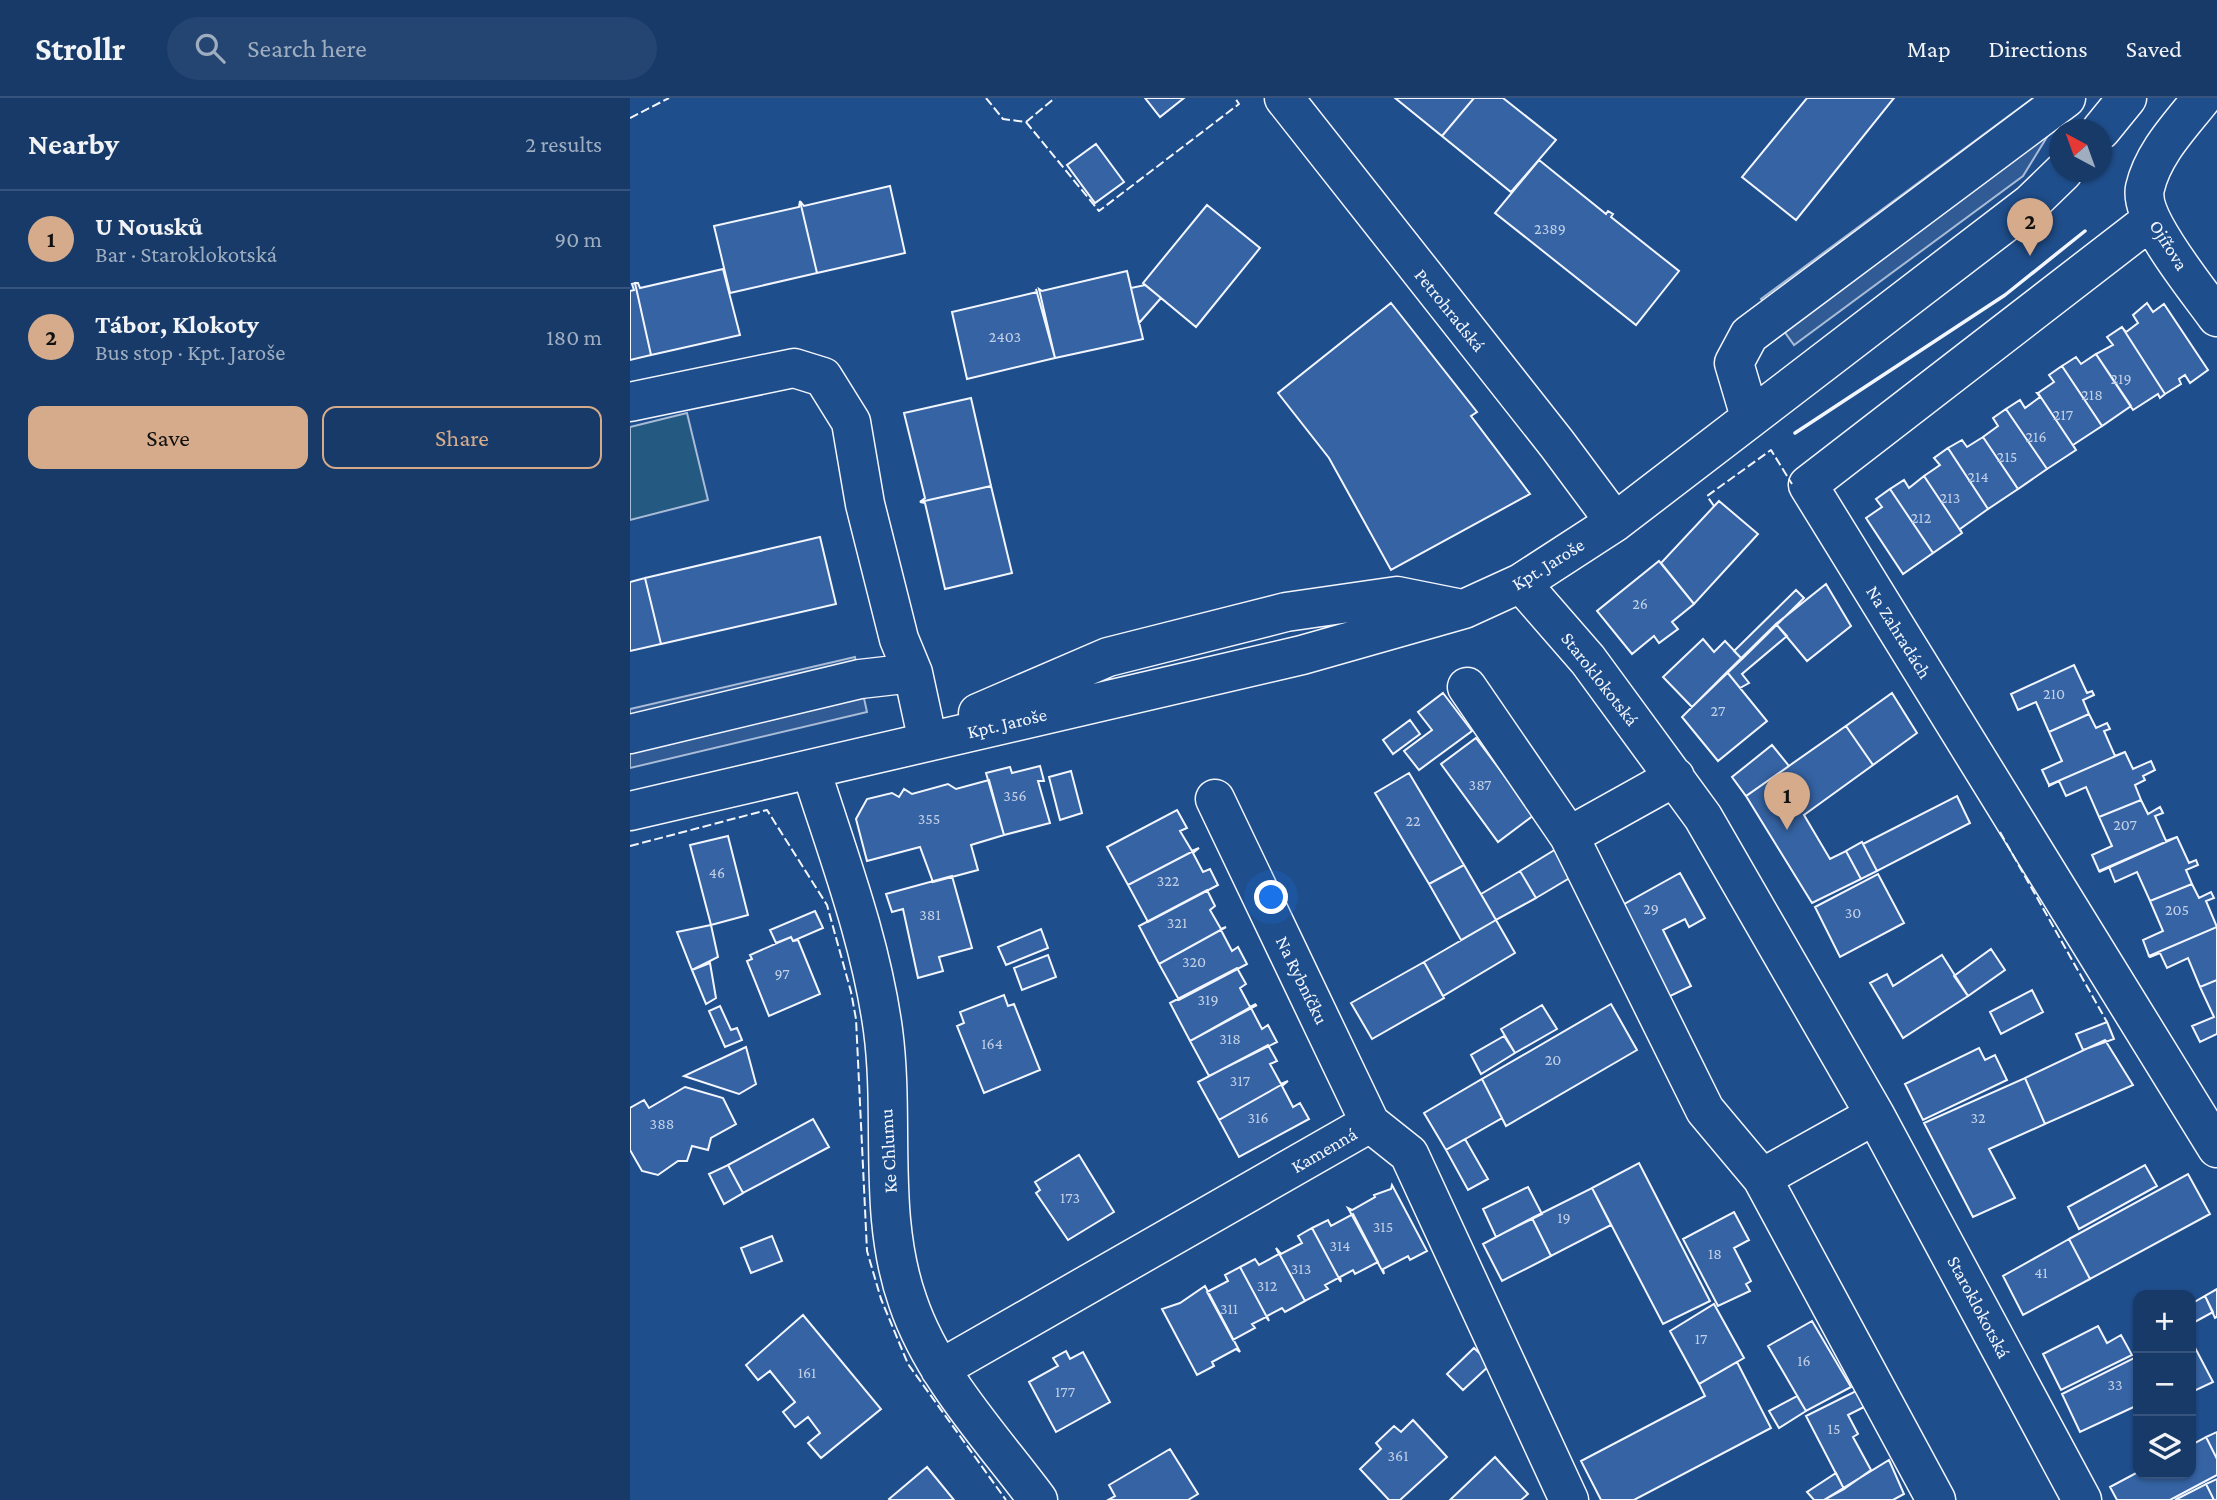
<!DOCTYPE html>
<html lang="en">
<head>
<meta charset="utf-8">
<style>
  body { margin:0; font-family:"Crimson Pro",serif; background:#244571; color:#f1f3f6 }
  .controls { position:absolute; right:21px; bottom:21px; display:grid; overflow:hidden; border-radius:14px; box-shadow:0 2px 5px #0004 }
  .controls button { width:63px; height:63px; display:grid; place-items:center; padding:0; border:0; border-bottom:2px solid #36547d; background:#173a69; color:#f1f3f6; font:35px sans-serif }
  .compass { position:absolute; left:1419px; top:21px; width:63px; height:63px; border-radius:50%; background:#173a69; box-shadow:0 2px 5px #0004; rotate:319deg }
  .you { position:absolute; left:642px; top:800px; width:24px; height:24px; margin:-18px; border:5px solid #fff; border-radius:50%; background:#1a73e8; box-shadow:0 0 0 10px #1a73e833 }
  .badge { display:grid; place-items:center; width:46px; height:46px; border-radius:50%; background:#d6ab8b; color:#111; font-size:23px; font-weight:700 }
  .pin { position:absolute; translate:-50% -58px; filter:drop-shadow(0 2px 4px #0008) }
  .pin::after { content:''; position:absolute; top:37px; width:24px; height:21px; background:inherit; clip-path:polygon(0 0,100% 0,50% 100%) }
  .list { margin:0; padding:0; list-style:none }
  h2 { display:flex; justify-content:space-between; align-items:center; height:91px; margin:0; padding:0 28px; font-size:30px }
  h2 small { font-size:23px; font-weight:400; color:#9eadc0 }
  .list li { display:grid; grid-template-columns:46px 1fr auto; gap:21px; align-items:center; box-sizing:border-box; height:98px; padding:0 28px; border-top:2px solid #36547d }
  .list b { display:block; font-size:26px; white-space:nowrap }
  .list p { margin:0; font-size:23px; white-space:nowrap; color:#9eadc0 }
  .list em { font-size:23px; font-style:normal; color:#9eadc0 }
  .actions { display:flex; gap:14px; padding:21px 28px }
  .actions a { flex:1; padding:16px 0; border:2px solid #d6ab8b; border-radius:14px; text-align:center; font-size:24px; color:#d6ab8b }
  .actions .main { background:#d6ab8b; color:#111 }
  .icon { flex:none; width:38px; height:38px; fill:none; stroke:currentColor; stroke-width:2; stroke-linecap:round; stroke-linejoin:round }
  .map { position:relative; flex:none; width:1587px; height:1402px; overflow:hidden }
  header { display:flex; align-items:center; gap:42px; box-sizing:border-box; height:98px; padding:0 35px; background:#173a69; border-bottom:2px solid #36547d }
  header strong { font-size:33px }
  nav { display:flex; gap:38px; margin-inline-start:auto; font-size:24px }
  .search { width:490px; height:63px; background:#244571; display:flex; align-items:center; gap:18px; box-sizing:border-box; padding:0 24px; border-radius:38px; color:#9eadc0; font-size:26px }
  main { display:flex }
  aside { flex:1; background:#173a69 }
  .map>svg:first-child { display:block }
  .green { fill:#245a82; stroke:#a8bbd7; stroke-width:2 }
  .parking { fill:#305b95; stroke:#a8bbd7; stroke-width:2 }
  .building { fill:#3563a3; stroke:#f2f6ff; stroke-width:2 }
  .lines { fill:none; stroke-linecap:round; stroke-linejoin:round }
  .minor-casing { stroke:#f2f6ff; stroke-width:41 }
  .minor { stroke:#1f4e8c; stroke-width:38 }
  .fence { stroke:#f2f6ff; stroke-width:2; stroke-dasharray:9 3.5; stroke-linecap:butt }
  .wall { stroke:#f2f6ff; stroke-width:3.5 }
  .labels { text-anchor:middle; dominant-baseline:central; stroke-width:5; stroke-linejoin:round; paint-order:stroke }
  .number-label { font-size:16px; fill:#c3d1e8 }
  .street-label { font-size:19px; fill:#f2f6ff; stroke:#1f4e8c }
</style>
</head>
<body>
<header>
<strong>Strollr</strong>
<div class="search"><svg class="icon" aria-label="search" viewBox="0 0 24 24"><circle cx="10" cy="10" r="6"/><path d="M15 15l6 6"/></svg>Search here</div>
<nav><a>Map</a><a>Directions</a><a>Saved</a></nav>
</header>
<main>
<aside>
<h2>Nearby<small>2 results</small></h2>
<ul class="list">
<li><span class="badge">1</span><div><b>U Nousků</b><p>Bar · Staroklokotská</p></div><em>90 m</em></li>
<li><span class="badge">2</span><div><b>Tábor, Klokoty</b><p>Bus stop · Kpt. Jaroše</p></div><em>180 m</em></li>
</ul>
<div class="actions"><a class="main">Save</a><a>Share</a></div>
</aside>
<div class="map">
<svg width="1587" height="1402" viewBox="0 0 1587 1402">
  <rect width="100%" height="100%" fill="#1f4e8c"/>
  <path class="green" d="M57,315L78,402L0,422V329Z"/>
  <path class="parking" d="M1403,0H1441L1393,78L1164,247L1131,201Z
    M225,559L237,614L0,670V611Z"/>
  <path class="building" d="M515,0H554L530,19Z
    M765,0H844L812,38Z
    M844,0H873L926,42L881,94L812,38Z
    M1177,0H1264L1166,122L1112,79Z
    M466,46L494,84L465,105L437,67Z
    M909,62L976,116L978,113L983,116L981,119L1049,173L1006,227L865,115Z
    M260,88L275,155L187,175L170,103L174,108Z
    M170,103L187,175L100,195L84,128L169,109Z
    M577,107L630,150L566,229L513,185Z
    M93,171L110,237L21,257L5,185H8L10,190Z
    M497,173L513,241L425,260L409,191L412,193Z
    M5,185L21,257L0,262V193L4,192L2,186Z
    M515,187L531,200L509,225L501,190Z
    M406,191L425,260L337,281L322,214L407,194Z
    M761,205L847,314L841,318L900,396L761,472L699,360L648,295Z
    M1517,205L1523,214L1534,206L1578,272L1560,285L1555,277L1549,281L1551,286L1535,296L1492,229L1496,234L1508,225L1503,217Z
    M1492,229L1535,296L1530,300L1528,296L1503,312L1466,256L1483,247L1477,239Z
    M1466,256L1501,308L1472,328L1432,268L1446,259L1451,266Z
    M1432,268L1472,328L1443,347L1446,352L1408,295L1424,284L1419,277Z
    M1407,295H1408L1446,352L1417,371L1376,311L1390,302L1395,310L1410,299Z
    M341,300L361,388L290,404L295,400L274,315Z
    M1376,311L1417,371L1388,391L1353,339L1368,328L1363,320Z
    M1353,339L1388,391L1358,411L1318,350L1332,342L1337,349Z
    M1318,350L1358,411L1330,431L1332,435L1294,378L1310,367L1304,360Z
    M1294,378L1332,435L1303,455L1260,391L1274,382L1279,390Z
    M361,388L382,475L315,491L295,405L290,404Z
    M1260,391L1303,455L1273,476L1236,420L1252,409L1246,401Z
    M1089,403L1128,436L1064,506L1031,465Z
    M190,439L206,506L31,546L15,480Z
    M1029,463L1064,506L1042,524L1048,531L1029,545L1024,538L1002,556L967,513Z
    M15,480L31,546L0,553V484Z
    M1196,486L1221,528L1177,563L1146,526Z
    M1166,492L1174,500L1112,561L1104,553Z
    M1146,526L1157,538L1112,576L1119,585L1110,590L1097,574Z
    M1073,541L1084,554L1095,543L1112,561L1062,609L1033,579Z
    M1444,567L1457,595L1462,593L1464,597L1453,602L1459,616L1419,634L1406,604L1388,612L1381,596Z
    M1097,574L1137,623L1088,663L1052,619Z
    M813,595L842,633L789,672L774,653L802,632L788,614Z
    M1262,595L1287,635L1243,667L1216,628Z
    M1459,616L1466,630L1477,625L1480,631L1474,633L1485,658L1495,654L1419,687L1412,672L1432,663L1419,634Z
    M780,622L790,636L763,656L753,642Z
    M1216,628L1243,667L1174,717L1200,761L1216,753L1231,781L1182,805L1116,698Z
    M846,640L904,717L868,744L811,666Z
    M1142,647L1159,668L1116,698L1102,679Z
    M1495,654L1503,671L1521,663L1525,672L1513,678L1515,682L1505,687L1511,702L1469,719L1456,689L1436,698L1429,683L1419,688V687Z
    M410,668L414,683H408L420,725L374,737L356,675L380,669L382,675Z
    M441,673L452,715L430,722L419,679Z
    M779,675L834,767L799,786L745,695Z
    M359,682L374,737L341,747L348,772L303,784L290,749L237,763L226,721L237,701L262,695L269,699L274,691L282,696L318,686L326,691Z
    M1327,698L1340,725L1247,773L1233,746Z
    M1511,702L1518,716L1530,709L1533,715L1525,718L1536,743L1547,739L1469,773L1462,757L1482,748L1469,719Z
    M547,712L557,730L550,733L562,753L569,750L498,787L477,749Z
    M98,738L118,817L81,827L60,747Z
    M1547,739L1559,765L1566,762L1568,767L1556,772L1562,786L1520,803L1507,774L1485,784L1479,769L1469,774Z
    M1232,744L1247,773L1231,781L1216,753Z
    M569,750L563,755L573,774L580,771L588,787L518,824L498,787Z
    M926,751L943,778L906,800L890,773Z
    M834,767L866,822L831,842L799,786Z
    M890,773L906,800L866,822L851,796Z
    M1050,775L1075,820L1059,829L1055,821L1033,832L1061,888L1034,901L989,809Z
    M1248,776L1274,825L1210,859L1185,809Z
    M322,778L342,850L309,859L313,873L288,880L273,811L262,814L256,796Z
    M1562,786L1569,800L1581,794L1584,800L1576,803L1587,829L1519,858L1513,842L1533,833L1520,803Z
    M577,792L585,808L580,812L591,831L596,829L529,866L509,828Z
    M185,813L193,830L163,843L161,839L146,845L140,832Z
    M866,822L885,855L813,898L794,864Z
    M81,827L88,859L62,872L47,834Z
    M596,829L591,832L602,853L608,849L617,866L549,902L529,866Z
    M1587,829V882L1570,889L1558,860L1537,870L1530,855L1520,859L1519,858Z
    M411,831L418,850L376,867L368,849Z
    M161,839L163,843L168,842L190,896L139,918L117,863L122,861L120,857Z
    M1361,851L1375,872L1338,898L1324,878Z
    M418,857L426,879L392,892L384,870Z
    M1312,857L1338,898L1273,940L1240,885L1257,876L1263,888Z
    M794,864L814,900L742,941L721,905Z
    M80,865L86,900L76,906L62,872Z
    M607,870L616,886L610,890L620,909L626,906L560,943L540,905Z
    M1587,882V936L1570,944L1562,928L1584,919L1570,889Z
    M1402,892L1413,914L1371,936L1360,914Z
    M374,897L378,908L384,906L410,972L354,995L327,928L334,925L330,914Z
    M981,906L1007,952L876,1028L852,981Z
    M627,907L621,910L632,931L638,927L647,944L579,978L560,943Z
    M912,907L927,931L885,955L871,931Z
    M90,908L101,932L107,930L112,942L95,949L79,913Z
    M1477,924L1484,941L1453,952L1446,936Z
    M874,938L885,955L851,976L841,957Z
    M1475,942L1503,987L1415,1026L1395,980Z
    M638,947L647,963L640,966L651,986L658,983L589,1022L568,984Z
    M116,949L126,986L109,996L54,978Z
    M1349,950L1355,962L1365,957L1377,982L1293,1022L1275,986Z
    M1395,980L1415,1026L1359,1051L1385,1100L1343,1119L1294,1025Z
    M852,981L872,1020L816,1052L794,1015Z
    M658,983L652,988L663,1009L670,1005L679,1021L609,1059L589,1022Z
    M55,989L93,1000L106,1026L81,1040L78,1052L62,1048L57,1063H48L28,1077L12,1073L0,1052V1010L14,1002L19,1010Z
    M183,1021L199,1049L113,1095L98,1067Z
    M835,1041L858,1081L838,1092L816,1052Z
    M449,1057L484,1114L438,1142L406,1095L410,1092L405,1084Z
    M1009,1065L1080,1203L1033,1226L962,1090Z
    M98,1067L113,1095L94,1106L79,1076Z
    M1515,1067L1527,1088L1449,1131L1438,1109Z
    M1558,1076L1580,1116L1460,1181L1439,1141Z
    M762,1087L797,1153L780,1162L778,1158L753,1171L754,1176L718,1110L722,1112L745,1099L744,1097L761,1091Z
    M898,1089L912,1116L866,1139L853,1111Z
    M962,1090L981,1127L921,1158L902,1120Z
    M1104,1114L1119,1142L1104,1150L1121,1183L1116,1186L1120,1193L1088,1208L1053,1141Z
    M723,1116L748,1164L725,1176L723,1172L710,1179L711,1184L682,1130L698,1122L701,1128Z
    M902,1120L921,1158L872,1183L853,1146Z
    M682,1130L711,1184L708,1180L695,1187L698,1191L675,1203L646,1150L651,1156L672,1145L668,1138Z
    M142,1138L152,1163L121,1175L111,1150Z
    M1439,1141L1460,1181L1393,1217L1373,1178Z
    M646,1150L675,1203L655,1214L652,1210L637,1218L639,1223L610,1169L625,1161L629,1167L649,1156Z
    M610,1169L639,1223L636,1219L622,1226L625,1230L603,1242L577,1194L598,1183L595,1177Z
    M575,1188L610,1254L606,1251L582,1264L584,1268L567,1277L532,1211L550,1205Z
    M1587,1191V1219L1585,1220L1575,1198Z
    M1575,1198L1583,1214L1561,1226V1206Z
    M1084,1206L1114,1260L1069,1286L1040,1233Z
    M173,1217L251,1311L191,1360L178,1345L190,1335L178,1319L165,1329L153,1314L165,1304L140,1273L128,1282L116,1267Z
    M1182,1223L1221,1289L1176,1313L1138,1248Z
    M1468,1228L1477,1245L1491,1237L1502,1257L1431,1292L1413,1256Z
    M1561,1242L1583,1284L1564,1293L1561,1287Z
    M844,1250L861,1266L833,1292L817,1276Z
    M436,1253L440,1261L453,1254L480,1304L426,1334L399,1284L428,1268L423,1260Z
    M1508,1258V1307L1450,1334L1432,1296Z
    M1107,1264L1141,1330L1004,1402H971L951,1363L1075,1298L1069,1286Z
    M1232,1290L1240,1306L1218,1317L1228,1336L1223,1339L1241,1372L1214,1391L1176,1318Z
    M1167,1298L1176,1313L1149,1330L1139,1313Z
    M783,1322L817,1359L770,1402H759L730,1371L751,1351L746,1345L764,1328L771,1334Z
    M1587,1334V1361L1576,1339Z
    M1576,1339L1587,1361V1377L1540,1402H1487L1480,1389L1508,1374L1561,1376V1347Z
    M540,1351L568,1396L558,1402H478L485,1398L479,1387Z
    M865,1359L898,1396L891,1402H820Z
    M1259,1362L1274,1396L1263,1402H1194Z
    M297,1369L324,1402H260L259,1401Z
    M1206,1375L1214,1391L1194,1402H1184L1177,1394Z
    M1587,1381V1402H1584L1576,1386Z
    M1576,1386L1584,1402H1545Z"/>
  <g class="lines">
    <g class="minor-casing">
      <path id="minor" d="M654,0L927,346L985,424
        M1572,0C1550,28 1523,55 1515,90C1508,121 1569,193 1587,219
        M1471,32L1497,0
        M1521,122L1178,387L1587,1050
        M0,304L164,270L193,279L221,324L235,406L269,541L283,575L298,644
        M1120,319L1104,265L1119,237L1436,0
        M891,485L958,562L1073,719L1245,1017L1452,1402
        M837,589L939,738L1075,1012L1132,1080L1306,1402
        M348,615L478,559L656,514L767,498L832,511
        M0,636L230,581L283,575
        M181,672C208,757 241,843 253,932C265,1022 247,1117 278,1204C303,1278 362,1340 408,1402
        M585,701L740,1025
        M0,713L672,557L834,511L891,485L985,424L1401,105L1433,74
        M939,738L1045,679
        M1132,1080L1245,1017
        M310,1271L740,1025L779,1056L939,1402"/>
    </g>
    <use href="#minor" class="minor"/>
    <path class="fence" d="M356,0L373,21L396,24L469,113L609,6L605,0
      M0,20L39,0
      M396,24L425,0
      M1084,408L1077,398L1141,352L1162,386
      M1370,734L1477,924
      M0,748L137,712L197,807L221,894L226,921L237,1153L251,1201L278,1266L376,1402"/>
    <path class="wall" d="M1165,335L1375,197L1455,133"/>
  </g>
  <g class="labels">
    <g class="number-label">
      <text x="920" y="130">2389</text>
      <text x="375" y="238">2403</text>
      <text x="1491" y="280">219</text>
      <text x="1462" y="296">218</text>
      <text x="1433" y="316">217</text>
      <text x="1406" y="338">216</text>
      <text x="1377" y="358">215</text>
      <text x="1348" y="378">214</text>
      <text x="1320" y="399">213</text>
      <text x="1291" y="419">212</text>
      <text x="1010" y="505">26</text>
      <text x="1424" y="595">210</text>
      <text x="1088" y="612">27</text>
      <text x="850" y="686">387</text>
      <text x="385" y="697">356</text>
      <text x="299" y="720">355</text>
      <text x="783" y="722">22</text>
      <text x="1495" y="726">207</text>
      <text x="87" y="774">46</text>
      <text x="538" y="782">322</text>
      <text x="1021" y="810">29</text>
      <text x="1547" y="811">205</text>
      <text x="1223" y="814">30</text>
      <text x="300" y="816">381</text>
      <text x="547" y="824">321</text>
      <text x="564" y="863">320</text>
      <text x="152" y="875">97</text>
      <text x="578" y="901">319</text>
      <text x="600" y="940">318</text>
      <text x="362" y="945">164</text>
      <text x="923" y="961">20</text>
      <text x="610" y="982">317</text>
      <text x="628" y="1019">316</text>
      <text x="1348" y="1019">32</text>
      <text x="32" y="1025">388</text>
      <text x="440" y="1099">173</text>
      <text x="934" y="1119">19</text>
      <text x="753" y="1128">315</text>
      <text x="710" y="1147">314</text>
      <text x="1085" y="1155">18</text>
      <text x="671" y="1170">313</text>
      <text x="1411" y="1174">41</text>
      <text x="637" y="1187">312</text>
      <text x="599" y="1210">311</text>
      <text x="1071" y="1240">17</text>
      <text x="1174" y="1262">16</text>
      <text x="177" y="1274">161</text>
      <text x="1485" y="1286">33</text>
      <text x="435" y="1293">177</text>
      <text x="1204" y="1330">15</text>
      <text x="768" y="1357">361</text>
    </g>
    <g class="street-label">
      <text transform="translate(1539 147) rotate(58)">Ojířova</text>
      <text transform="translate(820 212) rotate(51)">Petrohradská</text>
      <text transform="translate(918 466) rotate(-32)">Kpt. Jaroše</text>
      <text transform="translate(1269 534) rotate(58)">Na Zahradách</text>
      <text transform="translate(970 581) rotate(52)">Staroklokotská</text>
      <text transform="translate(377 625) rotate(-13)">Kpt. Jaroše</text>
      <text transform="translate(672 882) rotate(64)">Na Rybníčku</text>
      <text transform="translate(694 1052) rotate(-30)">Kamenná</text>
      <text transform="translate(258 1053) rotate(-93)">Ke Chlumu</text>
      <text transform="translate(1349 1209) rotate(62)">Staroklokotská</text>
    </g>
  </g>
</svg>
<div class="controls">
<button>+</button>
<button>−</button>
<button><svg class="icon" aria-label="layers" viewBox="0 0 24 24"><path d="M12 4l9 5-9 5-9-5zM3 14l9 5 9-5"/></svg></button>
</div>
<svg class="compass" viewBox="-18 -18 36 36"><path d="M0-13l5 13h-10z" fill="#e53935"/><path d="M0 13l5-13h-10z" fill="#9eadc0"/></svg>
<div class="you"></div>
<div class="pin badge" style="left:1157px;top:732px">1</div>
<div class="pin badge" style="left:1400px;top:158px">2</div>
</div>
</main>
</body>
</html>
